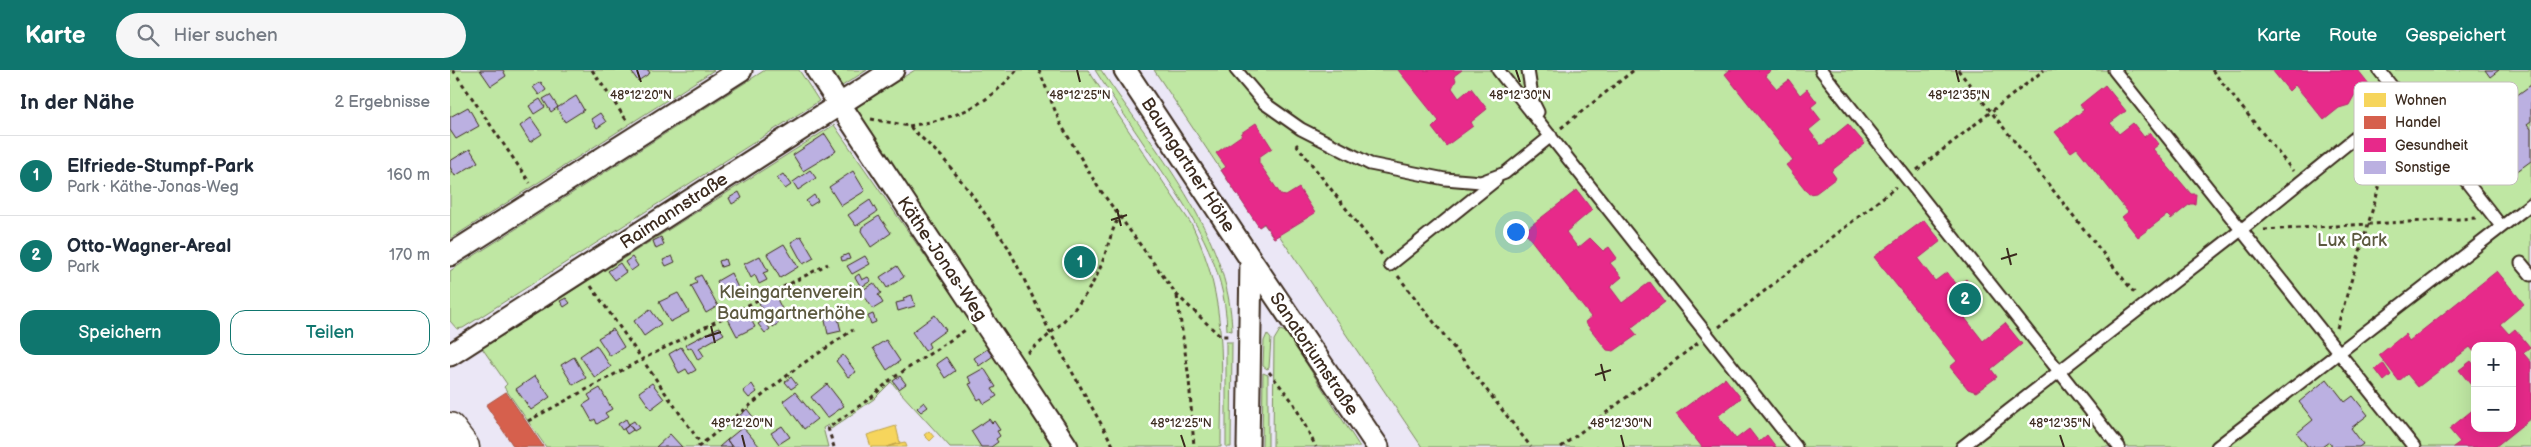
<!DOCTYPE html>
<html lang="de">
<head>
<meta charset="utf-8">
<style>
  body { margin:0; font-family:"Balsamiq Sans",sans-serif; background:#f6f6f7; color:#1f2937 }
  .controls { position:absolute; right:15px; bottom:15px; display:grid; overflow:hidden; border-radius:10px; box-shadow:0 5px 20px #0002 }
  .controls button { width:45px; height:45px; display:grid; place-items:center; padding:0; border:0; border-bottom:1px solid #e0e1e3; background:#fff; color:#1f2937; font:25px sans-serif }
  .you { position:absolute; left:1065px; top:161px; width:18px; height:18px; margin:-12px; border:4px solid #fff; border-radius:50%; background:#1a73e8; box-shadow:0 0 0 8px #1a73e833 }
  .badge { display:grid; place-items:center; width:32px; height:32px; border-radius:50%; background:#0f766e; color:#fff; font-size:16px; font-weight:700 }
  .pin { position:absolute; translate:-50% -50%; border:2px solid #fff; box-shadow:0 1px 5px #0006 }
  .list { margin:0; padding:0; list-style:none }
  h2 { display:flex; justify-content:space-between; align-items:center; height:65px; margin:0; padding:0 20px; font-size:21px }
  h2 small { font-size:16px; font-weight:400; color:#747a83 }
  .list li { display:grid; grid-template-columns:32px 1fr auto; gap:15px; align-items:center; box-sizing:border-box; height:80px; padding:0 20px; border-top:1px solid #e0e1e3 }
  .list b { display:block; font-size:19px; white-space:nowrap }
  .list p { margin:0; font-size:16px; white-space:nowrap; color:#747a83 }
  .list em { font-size:16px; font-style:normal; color:#747a83 }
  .actions { display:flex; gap:10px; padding:15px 20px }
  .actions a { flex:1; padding:11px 0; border:1px solid #0f766e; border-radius:15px; text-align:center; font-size:18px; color:#0f766e }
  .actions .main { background:#0f766e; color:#fff }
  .icon { flex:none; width:28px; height:28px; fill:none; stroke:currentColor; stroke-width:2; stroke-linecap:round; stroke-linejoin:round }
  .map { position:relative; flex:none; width:2081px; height:377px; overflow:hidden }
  header { display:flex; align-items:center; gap:30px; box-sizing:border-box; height:70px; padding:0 25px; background:#0f766e; color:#fff }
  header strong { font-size:24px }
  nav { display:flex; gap:28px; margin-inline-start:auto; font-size:18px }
  .search { width:350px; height:45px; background:#f6f6f7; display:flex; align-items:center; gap:12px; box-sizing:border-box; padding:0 18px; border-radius:28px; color:#747a83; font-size:19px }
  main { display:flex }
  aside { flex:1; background:#fff }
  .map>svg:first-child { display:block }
  .green { fill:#bfe7a3; stroke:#7d8860; fill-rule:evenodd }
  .homes { fill:#f6d55c; stroke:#bea249 }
  .shops { fill:#d6604d; stroke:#a8503f }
  .health { fill:#e7298a; stroke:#b3296a }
  .building { fill:#bbb0e1; stroke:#3b2a1e }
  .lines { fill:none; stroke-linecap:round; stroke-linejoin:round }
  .service-casing { stroke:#3b2a1e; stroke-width:15 }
  .minor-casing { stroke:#3b2a1e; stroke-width:25 }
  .secondary-casing { stroke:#3b2a1e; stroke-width:31 }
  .path { stroke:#3b2a1e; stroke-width:3; stroke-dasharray:4 4; stroke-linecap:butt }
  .service { stroke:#fff; stroke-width:11 }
  .minor { stroke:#fff; stroke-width:21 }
  .secondary { stroke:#fff; stroke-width:28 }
  .ticks { fill:none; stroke:#3b2a1e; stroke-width:2 }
  .labels { text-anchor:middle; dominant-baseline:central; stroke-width:5; stroke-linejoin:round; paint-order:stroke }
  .street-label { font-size:18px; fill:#3b2a1e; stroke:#fff }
  .park-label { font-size:18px; fill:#5c593f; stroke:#fff }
  .key { fill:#fff; stroke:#c4bfbc; stroke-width:1 }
  .key-label { font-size:14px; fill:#3b2a1e }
  .ticks-label { font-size:12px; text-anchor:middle; fill:#3b2a1e; stroke:#fff; stroke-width:5; stroke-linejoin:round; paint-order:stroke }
</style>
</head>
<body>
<header>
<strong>Karte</strong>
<div class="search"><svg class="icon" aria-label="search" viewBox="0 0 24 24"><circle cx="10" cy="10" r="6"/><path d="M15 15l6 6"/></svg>Hier suchen</div>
<nav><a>Karte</a><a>Route</a><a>Gespeichert</a></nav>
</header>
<main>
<aside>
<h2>In der Nähe<small>2 Ergebnisse</small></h2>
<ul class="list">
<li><span class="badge">1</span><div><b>Elfriede-Stumpf-Park</b><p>Park · Käthe-Jonas-Weg</p></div><em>160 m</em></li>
<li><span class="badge">2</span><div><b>Otto-Wagner-Areal</b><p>Park</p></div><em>170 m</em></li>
</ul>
<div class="actions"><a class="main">Speichern</a><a>Teilen</a></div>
</aside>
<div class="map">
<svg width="2081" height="377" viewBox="0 0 2081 377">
  <rect width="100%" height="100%" fill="#ebe7f6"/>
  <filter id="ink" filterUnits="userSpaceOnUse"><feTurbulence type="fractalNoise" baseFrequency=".02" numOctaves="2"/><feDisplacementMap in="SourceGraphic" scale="10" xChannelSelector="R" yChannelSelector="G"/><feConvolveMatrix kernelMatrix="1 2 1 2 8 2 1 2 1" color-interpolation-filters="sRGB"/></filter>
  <g filter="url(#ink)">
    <path class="green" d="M0,0H264L0,169Z
      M315,0H349L369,31L13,258L7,259L0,251V201Z
      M382,0H417L392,16Z
      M465,0H638L742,155C779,231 771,295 771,377H625L409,52L407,37L409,34Z
      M645,0H651C703,78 780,164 782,261L777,260C775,191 741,144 704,89C684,59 664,30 645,0Z
      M704,0H2081V377H972L829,165L824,168L814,154L809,157ZM2025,276H2062V358H2025Z
      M384,55L544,285L602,377H500L441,312L424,329L381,359L378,355L373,358L378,377H96L54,317L57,314L32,278Z
      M830,260L836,262L910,377H823L824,270Z
      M817,264L821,269L819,298L817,299L813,296L814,271Z
      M776,272H782L781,377H776Z
      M813,303L818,305V377H812Z"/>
    <path class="homes" d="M446,356L450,373L437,377H421L417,365Z
      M479,361L484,367L480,371L474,365Z
      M455,372L457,377H437L450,373Z"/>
    <path class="shops" d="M56,322L93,376V377H64L36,335Z"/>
    <path class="health" d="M948,0H1012L1004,6L1006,10L1002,18L1009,28L1021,18L1037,39L1021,52L1023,56L996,76L982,58L989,51Z
      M1280,0H1322L1315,5L1327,19L1339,10L1350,25L1357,19L1367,32L1361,37L1371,50L1359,60L1371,76L1398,54L1415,74L1381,101L1386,108L1366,123L1359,124L1336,95L1343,90L1275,4Z
      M1822,0H1908L1919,14L1904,26L1899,35L1889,38L1874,50L1845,15L1839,21Z
      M1655,15L1676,41L1660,53L1669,64L1683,53L1694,67L1700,62L1709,74L1703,79L1741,124H1746L1745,134H1740L1721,149L1717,145L1688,167L1672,147L1678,142L1627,78L1621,82L1605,62L1634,40L1630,35Z
      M806,53L822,78L809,87V93L831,125L836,126L849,118L865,143L824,168L814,153L809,157L771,100L776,97L766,83L792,65L791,63Z
      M1127,120L1142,140L1116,162L1128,178L1140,168L1153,181L1159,177L1167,188L1160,193L1172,207L1160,217L1172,233L1200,212L1215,232L1181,258L1187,265L1164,281L1157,280L1135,252L1141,247L1074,161Z
      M1474,150L1491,171L1468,189L1485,211L1497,202L1508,216L1516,209L1524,219L1516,226L1526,239L1515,248L1533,271L1555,253L1572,274L1541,299L1547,307L1526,322L1518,319L1500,297L1507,291L1424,187Z
      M2047,201L2074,234L2050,254L2059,264L2065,259L2080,277L2073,283L2081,292V348L2045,377H2003L2010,372L1999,359L2025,338V358H2062V276H2025V283L2020,277L1968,317L1957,304L1949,311L1929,285L1955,264L1959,271Z
      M2021,291L2025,296V320L2009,300Z
      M1933,293L1941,305L1934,311L1925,299Z
      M1275,308L1291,328L1268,346L1286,369L1299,359L1309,372L1317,365L1326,377H1252L1226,344Z"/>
    <path class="building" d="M30,0H53L56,6L41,16Z
      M180,0H198L200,3L188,11Z
      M2035,0H2049L2040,7Z
      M91,12L96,20L89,25L83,17Z
      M2081,15V51L2077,54L2081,59V91L2066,102L2030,52Z
      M100,25L108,37L101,42L93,29Z
      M126,26L134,40L115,52L107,38Z
      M90,29L95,37L84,44L79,36Z
      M18,37L29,56L6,69L0,60V47Z
      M150,43L156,52L147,58L141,49Z
      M81,48L92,64L80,72L70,56Z
      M375,64L386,81L353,101L343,85Z
      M20,79L28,92L5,106L0,97V91Z
      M360,100L366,108L348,120L343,112Z
      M403,101L415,121L391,136L379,117Z
      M333,104L341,115L335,119L327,108Z
      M289,122L292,128L282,134L279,128Z
      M364,125L368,131L360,136L356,131Z
      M420,130L427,142L406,156L398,145Z
      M429,146L441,163L421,177L411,161L412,157Z
      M351,166L364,188L353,194L341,172Z
      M211,167L214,175L206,179L203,171Z
      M334,174L348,197L330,208L317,184Z
      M398,184L400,189L392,191L391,187Z
      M222,186L225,192L216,196L213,190Z
      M310,186L318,201L313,203L317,210L309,214L305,205L301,208L294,194Z
      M415,186L420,194L402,204L397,196Z
      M182,187L188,196L181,201L175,192Z
      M275,189L277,195L271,197L269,191Z
      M170,193L176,202L165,210L158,201Z
      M447,196L454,207L437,218L430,207Z
      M281,203L288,218L274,225L267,211Z
      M409,204L412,210L418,207L421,211L411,217L405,207Z
      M251,205L268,236L256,243L241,216L247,213L245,208Z
      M424,213L431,223L428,225L433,233L423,239L411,221Z
      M228,223L239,242L220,252L209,232Z
      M325,225L332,239L316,247L309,233Z
      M462,225L465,236L448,241L446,233L454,231L453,228Z
      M116,228L120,233L114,237L110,231Z
      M200,239L211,254L194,266L184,251Z
      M296,240L305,257L287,266L278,249Z
      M387,244L391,261L378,264L374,246Z
      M423,244L426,252L421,254L418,246Z
      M323,245L329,253L323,257L318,250Z
      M485,245L496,260L478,273L480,277L475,281L462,262Z
      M314,250L320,259L315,263L308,254Z
      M269,257L274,264L249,278L254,286L248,290L241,277L238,279L235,275Z
      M163,259L174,277L160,286L148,268Z
      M436,270L450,291L437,300L423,278Z
      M146,275L161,297L145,308L130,286Z
      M231,277L246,300L239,304L236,299L229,303L219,284Z
      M537,279L543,286L529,296L524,288Z
      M393,285L406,302L398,307L386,291Z
      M124,287L136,308L123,315L111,295Z
      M496,287L505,301L495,308L486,294Z
      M534,298L546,317L542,319L547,326L534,334L531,328L528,330L519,314L522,313L518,307Z
      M85,306L100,327L81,340L66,319Z
      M450,306L456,314L449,319L443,311Z
      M341,307L347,315L341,319L335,312Z
      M1877,309L1895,332L1903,326L1918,345L1901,358L1913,374L1909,377H1883L1879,372L1872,377H1858L1847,363L1863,350L1849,332Z
      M202,313L214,329L201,339L189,322Z
      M302,314L307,322L299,328L293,321Z
      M377,314L394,336L377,348L361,327Z
      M150,318L162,339L155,343L158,347L147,354L145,349L142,351L133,335L141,330L138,325Z
      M345,322L367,349L354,359L333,331Z
      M474,332L478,337L471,342L467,338Z
      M297,339L307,352L298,358L289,346Z
      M176,349L179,355L172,360L168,354Z
      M539,349L542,353L544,351L550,360L547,361L550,366L546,369L548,372L541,377H531L521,361Z
      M184,351L189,358L184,361L179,354Z
      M179,355L183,360L177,364L174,359Z
      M332,356L340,367L329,374L321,363Z
      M293,357L310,377H282L277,370Z
      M220,364L232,377H206Z
      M277,370L282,377H269Z"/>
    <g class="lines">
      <g class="service-casing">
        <path id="service" d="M786,0L814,33L851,59L920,94L995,109L1031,112L1055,103L1101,66
          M1048,0L1346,377
          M1078,0L1083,32L1088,42
          M1371,0L1669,377
          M1664,0L1964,377
          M1929,0L2051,156
          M2071,193L2081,205
          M940,195L1046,110
          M1512,377L1791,160L1953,29
          M1767,377L2081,134"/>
      </g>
      <g class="minor-casing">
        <path id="minor" d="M367,0L617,377
          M675,0L801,190L928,377
          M0,185L291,0
          M0,285L443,0
          M798,377L801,190"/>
      </g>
      <g class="secondary-casing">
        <path id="secondary" d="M0,357L15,377"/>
      </g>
      <path class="path" d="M3,0L80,113
        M142,0L177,51
        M589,0L610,53L648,117L727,225L770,266H780
        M1508,0L1686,225
        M1762,0L1843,101
        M421,49L459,56L492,87L520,122L558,177L601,264L664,377
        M459,56C507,48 535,37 567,0
        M1111,58L1184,0
        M846,74L932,185
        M1467,100L1594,0
        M1814,160L2027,148
        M948,206L1081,377
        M141,216L251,374
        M727,226L739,309L744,377
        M1269,257L1446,117
        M1887,258L1949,51
        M577,283C604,262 629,239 646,207C656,187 659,166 669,146
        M819,302L843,332L866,377
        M78,351L191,290L378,194
        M248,377L348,297L403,260
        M384,377L378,358L422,327L440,310L517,259
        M1111,377L1248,273"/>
      <use href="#service" class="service"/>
      <use href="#minor" class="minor"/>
      <use href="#secondary" class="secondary"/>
    </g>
  </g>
  <path class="ticks" d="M187,0L191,12M627,0L630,12M1066,0L1070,12M1506,0L1509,12M667,139L671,156M661,150L677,145M1557,178L1561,195M1551,189L1567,184M261,256L265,273M255,267L271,262M1151,294L1155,311M1145,305L1161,300M292,365L295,377M731,365L735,377M1171,365L1174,377M1610,365L1614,377"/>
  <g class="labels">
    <g class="street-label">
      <text transform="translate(738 95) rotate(57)">Baumgartner Höhe</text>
      <text transform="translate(224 141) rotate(-33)">Raimannstraße</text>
      <text transform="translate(492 189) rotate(56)">Käthe-Jonas-Weg</text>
      <text transform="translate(864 284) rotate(56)">Sanatoriumstraße</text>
    </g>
    <g class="park-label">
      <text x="1902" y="170">Lux Park</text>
      <text x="341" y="222">Kleingartenverein<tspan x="341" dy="21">Baumgartnerhöhe</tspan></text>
    </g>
  </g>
  <rect x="1904" y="12" width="164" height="103" rx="8" class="key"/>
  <rect x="1914" y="23" width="22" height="14" fill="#f6d55c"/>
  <rect x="1914" y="46" width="22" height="13" fill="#d6604d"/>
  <rect x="1914" y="68" width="22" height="14" fill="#e7298a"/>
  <rect x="1914" y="91" width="22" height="13" fill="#bbb0e1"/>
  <g class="key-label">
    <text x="1945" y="35">Wohnen</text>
    <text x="1945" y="57">Handel</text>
    <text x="1945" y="80">Gesundheit</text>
    <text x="1945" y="102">Sonstige</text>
  </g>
  <g class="ticks-label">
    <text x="191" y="29">48°12'20"N</text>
    <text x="630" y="29">48°12'25"N</text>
    <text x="1070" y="29">48°12'30"N</text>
    <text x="1509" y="29">48°12'35"N</text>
    <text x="292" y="357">48°12'20"N</text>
    <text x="731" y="357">48°12'25"N</text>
    <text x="1171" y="357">48°12'30"N</text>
    <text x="1610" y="357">48°12'35"N</text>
  </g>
</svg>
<div class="controls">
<button>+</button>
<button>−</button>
</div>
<div class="you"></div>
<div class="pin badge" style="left:630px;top:192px">1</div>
<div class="pin badge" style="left:1515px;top:229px">2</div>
</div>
</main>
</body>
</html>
